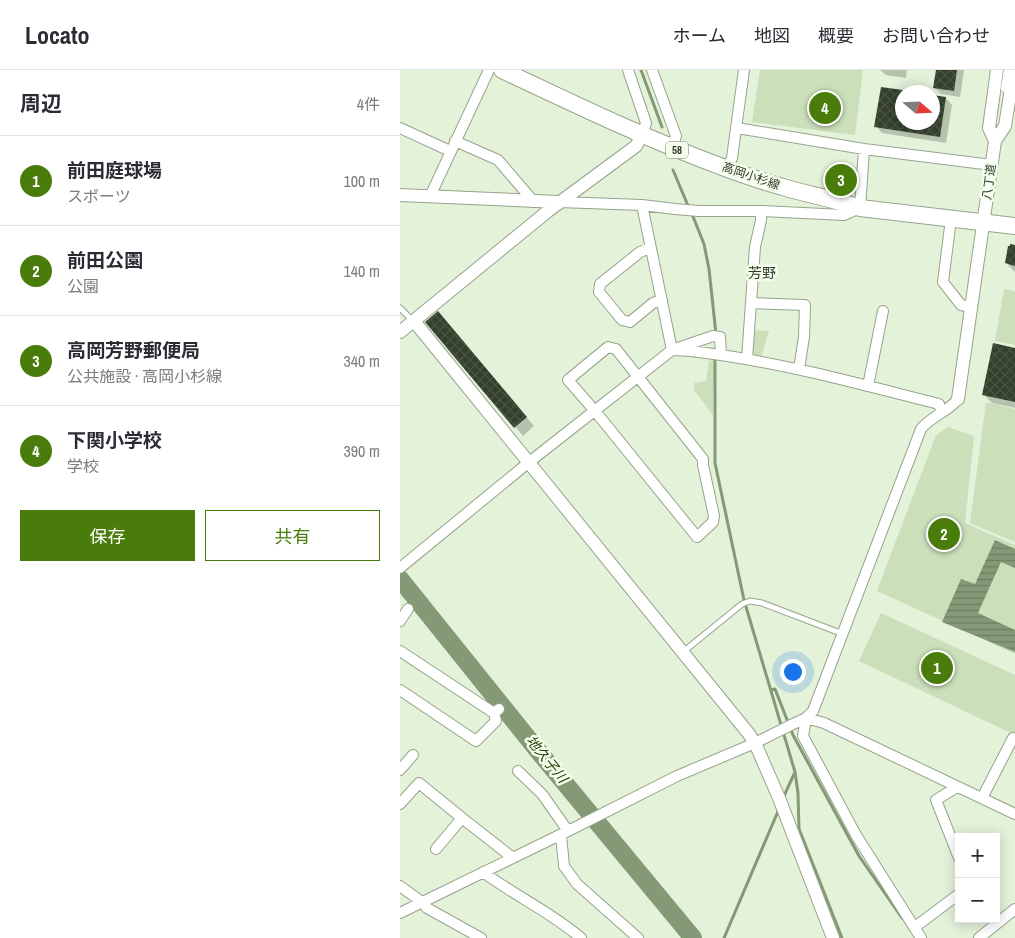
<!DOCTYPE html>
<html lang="ja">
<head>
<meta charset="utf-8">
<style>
  body { margin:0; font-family:"Archivo Narrow","Noto Sans JP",sans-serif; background:#f7f7f7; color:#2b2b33 }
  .controls { position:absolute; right:15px; bottom:15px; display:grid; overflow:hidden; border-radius:0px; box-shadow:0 2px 12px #0003 }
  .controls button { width:45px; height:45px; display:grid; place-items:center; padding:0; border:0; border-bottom:1px solid #e1e1e2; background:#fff; color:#2b2b33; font:25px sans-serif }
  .compass { position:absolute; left:495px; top:15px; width:45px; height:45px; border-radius:50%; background:#fff; box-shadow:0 2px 12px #0003; rotate:109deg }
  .you { position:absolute; left:392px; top:601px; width:18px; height:18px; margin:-12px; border:4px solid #fff; border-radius:50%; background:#1a73e8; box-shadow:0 0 0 8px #1a73e833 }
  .badge { display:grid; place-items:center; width:32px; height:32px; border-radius:50%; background:#4a7c0b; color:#fff; font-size:16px; font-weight:700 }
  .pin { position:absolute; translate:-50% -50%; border:2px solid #fff; box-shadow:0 1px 5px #0006 }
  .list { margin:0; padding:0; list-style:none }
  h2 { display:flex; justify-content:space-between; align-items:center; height:65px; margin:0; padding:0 20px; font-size:21px }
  h2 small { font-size:16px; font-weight:400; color:#7c7c81 }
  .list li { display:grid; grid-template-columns:32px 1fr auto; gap:15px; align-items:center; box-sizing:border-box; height:90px; padding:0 20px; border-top:1px solid #e1e1e2 }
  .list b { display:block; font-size:19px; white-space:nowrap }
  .list p { margin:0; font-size:16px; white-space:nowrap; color:#7c7c81 }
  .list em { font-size:16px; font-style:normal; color:#7c7c81 }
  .actions { display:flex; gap:10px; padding:15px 20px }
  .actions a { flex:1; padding:11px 0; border:1px solid #4a7c0b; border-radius:0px; text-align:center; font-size:18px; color:#4a7c0b }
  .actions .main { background:#4a7c0b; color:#fff }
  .map { position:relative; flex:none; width:615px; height:868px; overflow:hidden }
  header { display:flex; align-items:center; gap:30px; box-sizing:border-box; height:70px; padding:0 25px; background:#fff; border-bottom:1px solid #e1e1e2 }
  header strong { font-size:24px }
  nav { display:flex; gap:28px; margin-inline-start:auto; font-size:18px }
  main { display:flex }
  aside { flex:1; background:#fff }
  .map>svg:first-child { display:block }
  .green { fill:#cadfba }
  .water { fill:url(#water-rules) }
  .shadow { fill:#0003 }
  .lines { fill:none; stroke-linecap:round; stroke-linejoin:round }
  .stream { stroke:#849976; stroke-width:3 }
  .river { stroke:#849976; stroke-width:18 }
  .building { fill:url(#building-cross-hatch) }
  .service-casing { stroke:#96a38d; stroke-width:7 }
  .pedestrian-casing { stroke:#96a38d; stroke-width:9 }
  .minor-casing { stroke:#96a38d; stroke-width:12 }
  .tertiary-casing { stroke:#96a38d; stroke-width:14 }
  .primary-casing { stroke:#96a38d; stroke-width:18 }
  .service { stroke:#fff; stroke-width:5 }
  .pedestrian { stroke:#fff; stroke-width:8 }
  .minor { stroke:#fff; stroke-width:10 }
  .tertiary { stroke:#fff; stroke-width:12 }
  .primary { stroke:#fff; stroke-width:16 }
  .labels { text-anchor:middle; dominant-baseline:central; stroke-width:5; stroke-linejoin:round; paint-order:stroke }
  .shield { fill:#f3feeb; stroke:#6c7367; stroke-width:1 }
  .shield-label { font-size:11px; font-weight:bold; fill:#32382e }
  .street-label { font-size:12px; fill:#32382e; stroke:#f3feeb }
  .neighbourhood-label { font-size:14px; fill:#32382e; stroke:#f3feeb }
  .water-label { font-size:14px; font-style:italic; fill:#203b03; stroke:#f3feeb }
</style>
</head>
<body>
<header>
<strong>Locato</strong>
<nav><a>ホーム</a><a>地図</a><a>概要</a><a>お問い合わせ</a></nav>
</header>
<main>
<aside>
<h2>周辺<small>4件</small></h2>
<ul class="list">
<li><span class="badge">1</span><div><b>前田庭球場</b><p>スポーツ</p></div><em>100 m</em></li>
<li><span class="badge">2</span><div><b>前田公園</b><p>公園</p></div><em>140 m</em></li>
<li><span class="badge">3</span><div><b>高岡芳野郵便局</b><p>公共施設 · 高岡小杉線</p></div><em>340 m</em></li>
<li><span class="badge">4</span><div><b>下関小学校</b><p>学校</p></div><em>390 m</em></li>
</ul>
<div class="actions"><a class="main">保存</a><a>共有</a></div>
</aside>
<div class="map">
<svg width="615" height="868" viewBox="0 0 615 868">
  <defs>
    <pattern id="water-rules" width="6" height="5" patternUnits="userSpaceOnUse" patternTransform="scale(1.25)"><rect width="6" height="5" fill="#849976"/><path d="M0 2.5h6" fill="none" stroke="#6d7e61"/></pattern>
    <pattern id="building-cross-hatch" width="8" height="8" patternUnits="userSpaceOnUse" patternTransform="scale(1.25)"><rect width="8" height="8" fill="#343f2c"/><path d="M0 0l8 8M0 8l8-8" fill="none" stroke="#495342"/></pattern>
  </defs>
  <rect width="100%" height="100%" fill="#e4f2da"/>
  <path class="green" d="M360,0H463L455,65L352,52Z
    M604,219L615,221V275L595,271Z
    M354,260L369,261L361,287L354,285L352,281Z
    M314,290V293L313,345L294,320V313L306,311L309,291Z
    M586,332L615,339V472L570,453Z
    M548,357L574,366L565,453L615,475V584L477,521L536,365Z
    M481,543L615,605V665L459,591Z"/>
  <path class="water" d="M595,470L615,479V498L601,492L578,543L615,560V582L542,552L561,509L575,514Z"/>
  <path class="shadow" d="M480,0H507L506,8L486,5Z
    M537,0H564L560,27L541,24L535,18Z
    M482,18L509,22H502V52H532V26L546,28L552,35L546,73L482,63L476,56Z
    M615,177V202L606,193Z
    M38,243L134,356L123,366L27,252Z
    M615,279V338L592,333L583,324Z"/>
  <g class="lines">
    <path class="stream" d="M241,0L262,57
      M273,100L289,138
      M292,144L304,174L309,199L316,264
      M315,285V393L344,530L395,702L383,728
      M371,620L375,619L393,665L459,786L502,848
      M395,702L398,723L399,759L442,868
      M324,868L379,739"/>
    <path class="river" d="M0,509L139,682L293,868"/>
  </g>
  <path class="building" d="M536,0H557L554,21L533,18Z
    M481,17L510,21L502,22V52H532V25L546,27L540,67L474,57Z
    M610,174L615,175V196L605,193L608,176H610Z
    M38,241L127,347L114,358L25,252Z
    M593,273L615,278V332L582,325Z"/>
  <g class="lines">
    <g class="service-casing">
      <path id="service" d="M0,238L12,250
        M283,582L342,534L350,531L362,533L443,564"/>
    </g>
    <g class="pedestrian-casing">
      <path id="pedestrian" d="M605,18L608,0"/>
    </g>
    <g class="minor-casing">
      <path id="minor" d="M228,0L246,53L242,65
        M252,0L276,66L272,78
        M0,58L50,81
        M337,58L464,79L592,95
        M55,71L98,90L134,132
        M327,99L332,88L344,0
        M32,126V122L89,0
        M159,132L242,135L275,139L299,141H361L444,145L460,138L464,79
        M242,135L272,280L291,281L321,285
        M551,149L543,212L561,235L571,237
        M250,178L240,182L200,214L199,222L222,250L230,252L253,233L262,230
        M351,233L405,235L404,267L399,299
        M208,277L216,279L303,389V395L314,446L313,452L297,467L195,341L168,310Z
        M347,289L355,177L361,150V141
        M468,316L483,241
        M0,498L128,393L272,280L313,266L320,267L321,285C395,296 467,316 539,334L541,341
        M0,551L8,539
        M0,581L94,643
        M0,620L76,671L96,651L94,643L99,639
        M406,648L403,666L456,765L521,868
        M406,648L424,653L615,744
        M0,700L13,685
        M118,701L142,724L168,761
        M557,717L536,730L559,788
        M582,728L613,668
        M0,734L19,713L62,748L36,779
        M62,748L113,788
        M161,765L164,796L177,814L238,868
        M83,802C115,826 151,842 181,868
        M0,816L22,832L27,838L81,868
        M0,843L168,761L277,706L355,673L391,655L406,648L413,641L521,359C531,346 548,342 558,329
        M515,857L559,824
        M579,868L615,839"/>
    </g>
    <g class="tertiary-casing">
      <path id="tertiary" d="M595,71L589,58L597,0
        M0,125L159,132
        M14,251L349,664L355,673L379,728L433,868
        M0,262L148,141L236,76L242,65
        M558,329L595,71L605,56L614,0"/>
    </g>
    <g class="primary-casing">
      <path id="primary" d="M102,0C176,35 249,70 325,98C344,105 364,112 383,117C409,125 435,129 460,138L615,156"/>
    </g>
    <use href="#service" class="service"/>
    <use href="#pedestrian" class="pedestrian"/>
    <use href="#minor" class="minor"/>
    <use href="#tertiary" class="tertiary"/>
    <use href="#primary" class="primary"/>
  </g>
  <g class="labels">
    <rect class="shield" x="266" y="71.5" width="22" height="17" rx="4"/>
    <g class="shield-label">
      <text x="277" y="80">58</text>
    </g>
    <g class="street-label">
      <text transform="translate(351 106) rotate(19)">高岡小杉線</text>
      <text transform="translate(589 112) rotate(-82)">八丁道</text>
    </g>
    <g class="neighbourhood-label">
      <text x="362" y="203">芳野</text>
    </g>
    <g class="water-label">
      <text transform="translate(147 689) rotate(51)">地久子川</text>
    </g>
  </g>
</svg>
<div class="controls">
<button>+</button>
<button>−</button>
</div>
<svg class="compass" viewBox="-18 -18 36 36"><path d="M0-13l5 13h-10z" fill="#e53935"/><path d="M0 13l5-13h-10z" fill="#7c7c81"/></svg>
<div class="you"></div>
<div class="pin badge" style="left:537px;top:598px">1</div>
<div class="pin badge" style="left:544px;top:464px">2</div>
<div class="pin badge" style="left:441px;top:110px">3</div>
<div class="pin badge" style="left:425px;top:38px">4</div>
</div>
</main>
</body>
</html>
